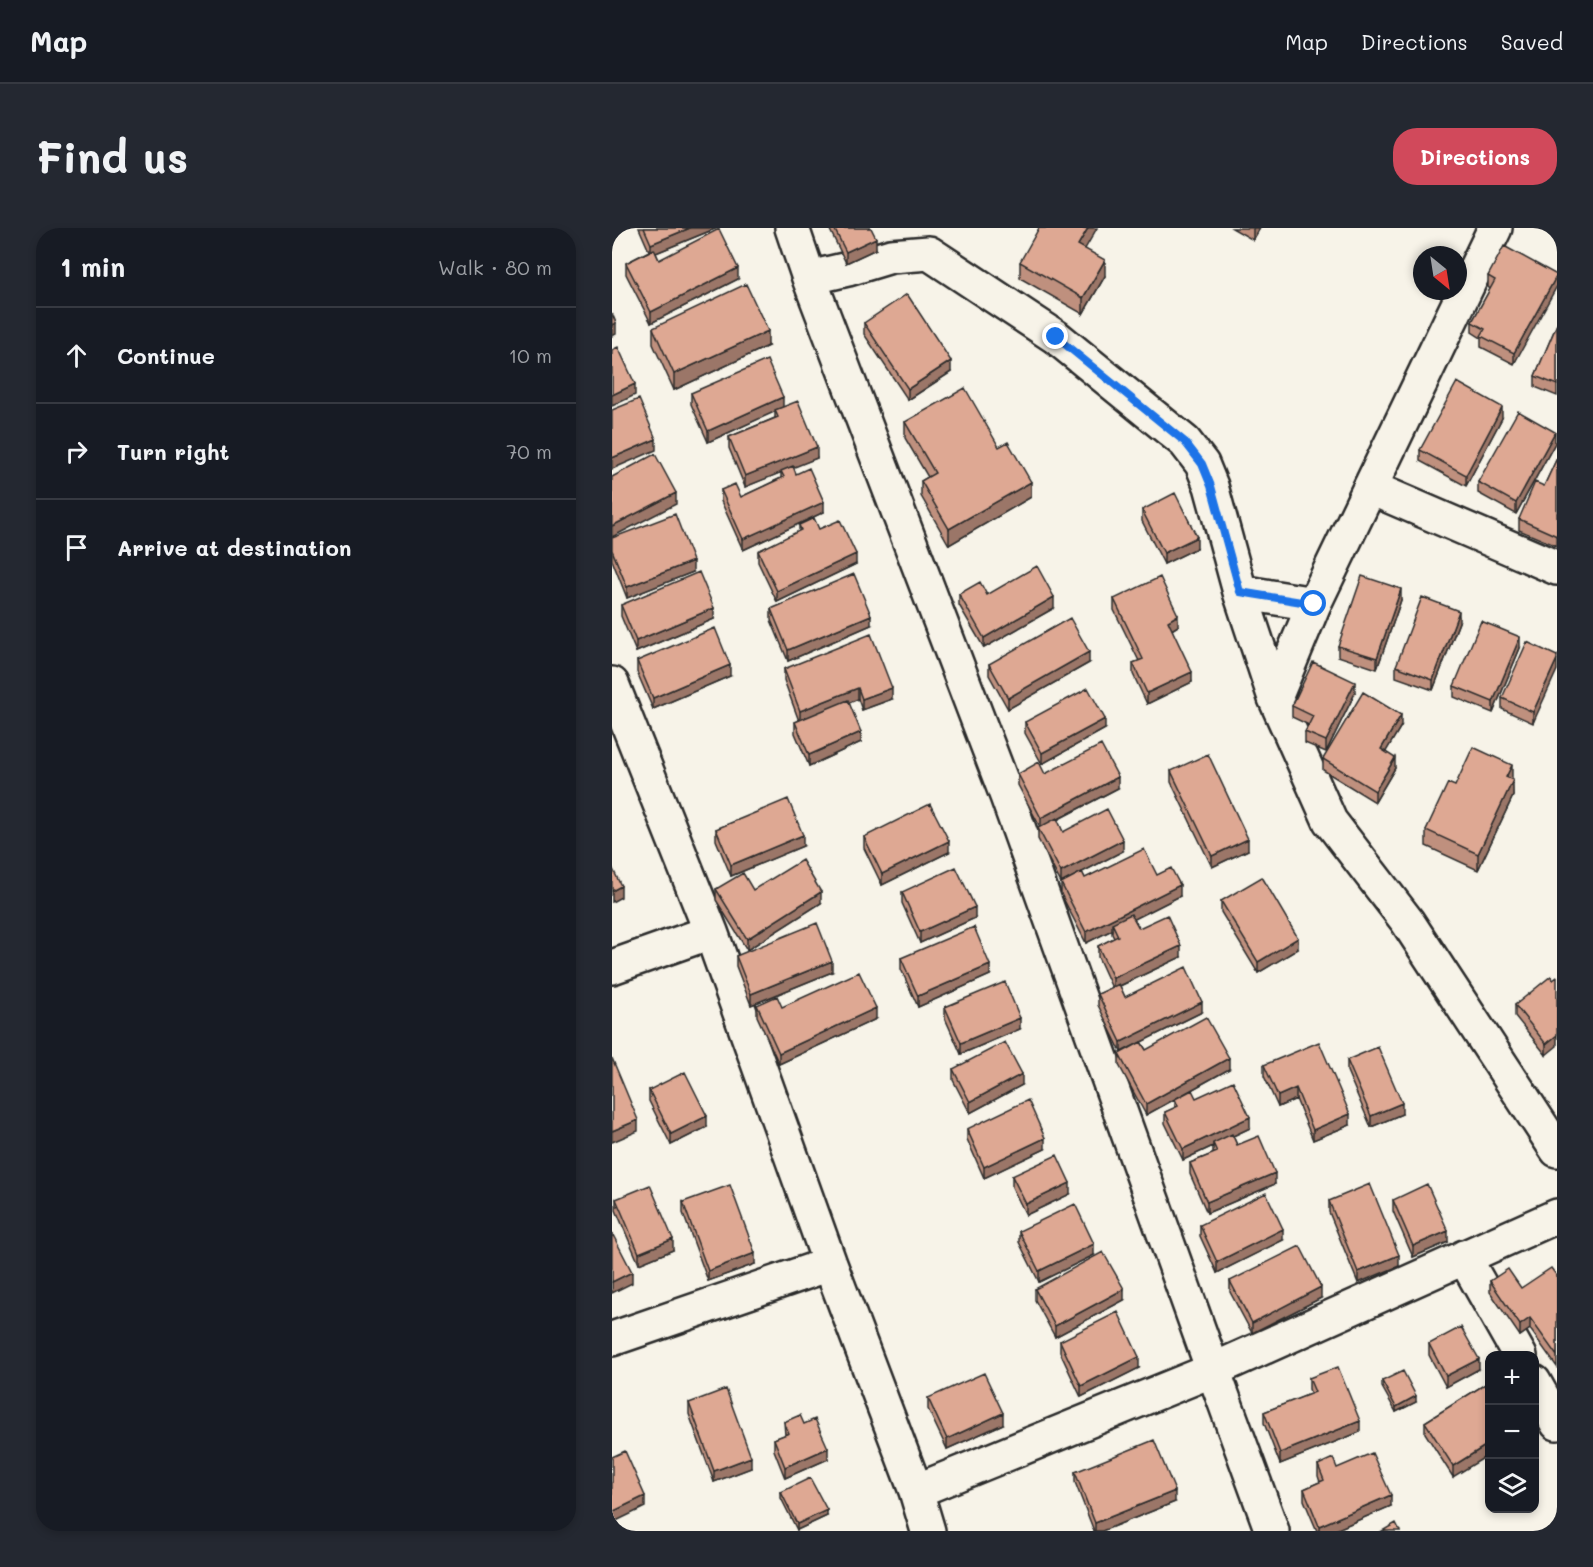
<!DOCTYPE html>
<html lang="en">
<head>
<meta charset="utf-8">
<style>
  body { margin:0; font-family:Mali,sans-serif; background:#242831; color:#f1f3f6 }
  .controls { position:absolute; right:18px; bottom:18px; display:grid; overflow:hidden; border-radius:12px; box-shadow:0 3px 9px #0003 }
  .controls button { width:54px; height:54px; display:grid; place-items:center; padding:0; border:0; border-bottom:2px solid #363941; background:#171b24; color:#f1f3f6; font:30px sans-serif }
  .compass { position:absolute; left:801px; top:18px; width:54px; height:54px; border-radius:50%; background:#171b24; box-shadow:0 3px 9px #0003; rotate:150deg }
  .stop { position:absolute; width:18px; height:18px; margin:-14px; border:4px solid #1a73e8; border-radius:50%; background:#fff }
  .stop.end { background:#1a73e8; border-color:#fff; box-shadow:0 2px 6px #0008 }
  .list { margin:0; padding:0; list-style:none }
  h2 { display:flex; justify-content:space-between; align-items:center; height:78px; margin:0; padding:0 24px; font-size:26px }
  h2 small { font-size:20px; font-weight:400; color:#9ea1a6 }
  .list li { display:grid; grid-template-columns:39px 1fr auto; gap:18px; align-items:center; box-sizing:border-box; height:96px; padding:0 24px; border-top:2px solid #363941 }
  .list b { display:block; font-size:22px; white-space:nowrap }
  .list em { font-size:20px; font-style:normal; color:#9ea1a6 }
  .icon { flex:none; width:33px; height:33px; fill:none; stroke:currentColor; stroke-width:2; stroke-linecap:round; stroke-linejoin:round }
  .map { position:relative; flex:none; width:945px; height:1303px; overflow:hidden; border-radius:24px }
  header { display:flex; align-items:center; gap:36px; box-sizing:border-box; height:84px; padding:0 30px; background:#171b24; border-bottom:2px solid #363941 }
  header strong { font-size:28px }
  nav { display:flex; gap:33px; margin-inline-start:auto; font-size:21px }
  .intro { display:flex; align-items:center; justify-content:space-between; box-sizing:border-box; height:144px; padding:0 36px }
  h1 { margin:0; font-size:42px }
  .button { padding:15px 27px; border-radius:24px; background:#d1495b; color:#fff; font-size:21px; font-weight:700 }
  main { display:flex; gap:36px; padding:0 36px }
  aside { flex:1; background:#171b24; border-radius:24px; box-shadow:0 3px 9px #0003 }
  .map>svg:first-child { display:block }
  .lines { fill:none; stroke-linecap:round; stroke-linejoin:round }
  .minor-casing { stroke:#2b2b2b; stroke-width:38 }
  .minor { stroke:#f7f3e8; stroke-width:33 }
  .wall { fill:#bf907e; stroke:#2b2b2b; stroke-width:1.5 }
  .shaded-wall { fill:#9b7667; stroke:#2b2b2b; stroke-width:1.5 }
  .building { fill:#dea893; stroke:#2b2b2b; stroke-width:1.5 }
  .route { stroke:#1a73e8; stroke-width:8 }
</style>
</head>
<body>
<header>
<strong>Map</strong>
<nav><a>Map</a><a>Directions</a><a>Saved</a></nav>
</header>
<div class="intro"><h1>Find us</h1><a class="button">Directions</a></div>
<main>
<aside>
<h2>1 min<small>Walk · 80 m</small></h2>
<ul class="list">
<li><svg class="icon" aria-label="ahead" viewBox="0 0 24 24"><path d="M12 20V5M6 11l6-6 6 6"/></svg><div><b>Continue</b></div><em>10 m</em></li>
<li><svg class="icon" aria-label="right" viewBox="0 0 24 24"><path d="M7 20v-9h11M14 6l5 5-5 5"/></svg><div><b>Turn right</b></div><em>70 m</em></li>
<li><svg class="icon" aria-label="arrive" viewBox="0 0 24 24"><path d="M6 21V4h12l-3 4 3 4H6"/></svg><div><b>Arrive at destination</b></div></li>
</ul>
</aside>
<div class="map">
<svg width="945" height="1303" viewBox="0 0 945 1303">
  <rect width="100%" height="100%" fill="#f7f3e8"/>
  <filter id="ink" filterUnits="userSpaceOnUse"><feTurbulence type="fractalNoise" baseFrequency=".0167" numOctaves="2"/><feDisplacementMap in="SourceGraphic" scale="12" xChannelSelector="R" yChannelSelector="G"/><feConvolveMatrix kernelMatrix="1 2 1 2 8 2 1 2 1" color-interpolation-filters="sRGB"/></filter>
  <g filter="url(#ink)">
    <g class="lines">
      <g class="minor-casing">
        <path id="minor" d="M180,0L197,50L395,568L601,1142L304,1263
          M197,50L236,41L279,28L317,25L444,109L573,214L590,236L599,258L628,364L663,470L718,593L795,693L945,922
          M759,260L945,340
          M628,364L702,376
          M0,456L99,704L218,1036L304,1263L316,1303
          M663,470L702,376L883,0
          M0,739L99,704
          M852,1029L908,1128
          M0,1111L218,1036
          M922,1154L945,1195
          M660,1303L601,1142L945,988"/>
      </g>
      <use href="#minor" class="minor"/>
    </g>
    <path class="wall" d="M27,0H105L44,25L47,32L126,51L39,95L14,46V35L37,23Z
      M217,0H259L264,21L234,35Z
      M620,0H648L641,12Z
      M473,21L493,48L471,86L408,50V34Z
      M945,47L902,136L869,119V110L860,104V94L878,61L876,59V48Z
      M252,95L339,144L296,172L252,106Z
      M945,96V168L923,159V148Z
      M41,100L156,118L62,162L41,116Z
      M79,165L171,179L205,230L181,239L184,246L212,284L131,322L109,273V262L129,269L169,250V244L133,259L117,220V209L163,190V183L96,214L79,176Z
      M890,190L854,258L808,233V222Z
      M293,194L387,219L419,269L337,317L309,268V253L316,249L293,210Z
      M943,215L904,286L866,265V254Z
      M945,230V318L907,302V291L932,258Z
      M530,282L585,320L552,336L530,293Z
      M187,297L207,301L244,336L165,374L146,334V323L187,304Z
      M0,310L81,344L15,370L0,332Z
      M347,366L375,367L442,380L372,420L347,377Z
      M502,371L566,398L560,402L580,454L535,476L521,446V435L527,433L502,382Z
      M789,372L765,441L726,428V418Z
      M9,377L102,391L24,424L9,388Z
      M159,381L259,397L176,433L159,392Z
      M847,394L821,462L784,449V438Z
      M908,420L881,485L842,469V458Z
      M945,428L921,495L890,481V470Z
      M25,433L118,448L41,481L25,444Z
      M477,435L396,481L377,447V436Z
      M172,441L280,471L250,482L246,471L237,475L249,514L197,538L183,505V494L187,493L172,452Z
      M743,465L714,524L693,515V504L697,497L680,489V478Z
      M413,494L493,501L430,536L413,505Z
      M789,498L773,524L783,540L763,574L711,542V531Z
      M559,543L636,622L600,639L559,554Z
      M406,546H433L506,560L445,592L451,604L511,623L470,644L473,650L545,647L568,668L522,691L527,700L569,729L508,758L513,769L590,784L529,814L534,822L617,841L572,866L584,870L638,900L621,908L625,917L663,956L595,985L578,946V935L601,926V918L571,932L553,895V884L563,880V871L534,887L507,837V826L509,824L486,777V766L500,760L486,729V718L502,710L500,706V702L474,715L449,666V655L426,611V600L428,599L406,557Z
      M900,552L901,568L866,642L814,618V602L843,558Z
      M104,601L191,618L119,648L104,612Z
      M252,609L337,624L270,657L252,620Z
      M104,661L141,662L209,675L135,722L104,672Z
      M290,664L363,690L308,715L290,675Z
      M609,673L686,721L646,745L609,684Z
      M124,728L220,744L139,777L124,738Z
      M289,730L378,747L306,779L289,741Z
      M941,752L934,827L903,788V777Z
      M145,777L170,779L264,791L167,836L145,788Z
      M333,779L408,801L349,826L333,790Z
      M735,832L790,886L759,899L735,843Z
      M652,837L738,897L701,912L684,871L666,879L652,848Z
      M341,841L410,857L358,885L341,852Z
      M37,862L95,899L59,917L37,873Z
      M355,901L433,921L372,950L355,911Z
      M400,948L458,966L414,987L400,959Z
      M4,971L61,1022L27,1036L4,982Z
      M781,972L836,1014L801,1029L781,983Z
      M717,973L787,1038L746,1055L717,984Z
      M71,974L143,1036L96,1053L71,985Z
      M588,997L671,1012L605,1045L588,1008Z
      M407,1003L482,1027L427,1054L407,1014Z
      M945,1048V1139L918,1101L908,1108L878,1064V1053L909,1060Z
      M618,1053L709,1070L640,1105L618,1064Z
      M423,1061L512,1072L443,1109L423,1072Z
      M448,1113L527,1140L469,1169L448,1124Z
      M817,1116L867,1141L834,1159L817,1127Z
      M697,1150L748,1204L668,1236L652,1195V1184L699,1166L697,1161Z
      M770,1153L804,1174L784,1184L770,1159Z
      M875,1155L841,1249L813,1205V1194Z
      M316,1170L391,1196L335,1221L316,1181Z
      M77,1175L139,1240L102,1254L77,1186Z
      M172,1194L216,1231L173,1250L162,1222V1211L173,1207Z
      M706,1237L779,1278L721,1303H705L692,1272V1261L708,1254L706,1248Z
      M463,1244L563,1274L490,1303H482L463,1254Z
      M169,1264L215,1288L185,1302L169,1270Z"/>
    <path class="shaded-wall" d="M78,0H105L39,27V16Z
      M476,0H485L466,33V17Z
      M642,0H648L641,12V1Z
      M264,10V21L234,35V24Z
      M493,32V48L471,86V70Z
      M126,40V51L39,95V84Z
      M945,47V58L902,136V125Z
      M4,95V106L0,108V97Z
      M156,103V118L62,162V146Z
      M339,133V144L296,172V161Z
      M23,156V167L0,178V167Z
      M171,169V180L96,214V203Z
      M890,179V190L854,258V247Z
      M943,204V215L904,286V275Z
      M44,211V222L0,241V230Z
      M205,219V230L133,259V248Z
      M419,254V269L337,317V301Z
      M64,265V276L0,309V298Z
      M212,274V284L131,322V311Z
      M585,309V320L552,336V325Z
      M244,326V336L165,374V363Z
      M81,333V344L15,370V359Z
      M789,361V372L765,441V430Z
      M442,369V380L372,420V410Z
      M102,380V391L24,424V413Z
      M847,383V394L821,462V452Z
      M259,387V397L176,433V422Z
      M566,387V398L556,404V393Z
      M908,409V420L881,485V474Z
      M477,424V435L396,481V470Z
      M945,431V442L921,495V484Z
      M118,437V448L41,481V470Z
      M580,444V454L535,476V465Z
      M743,454V465L714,524V513Z
      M246,460V471L188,494V483Z
      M280,460V471L250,482V471Z
      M789,487V498L769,532V521Z
      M493,491V501L430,536V525Z
      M249,504V514L197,538V527Z
      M783,530V540L763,574V563Z
      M900,537V553L894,549Z
      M506,549V560L429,600V590Z
      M901,552V568L866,642V626Z
      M191,607V618L119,648V637Z
      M636,611V622L600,639V628Z
      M511,612V623L449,655V644Z
      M337,613V624L270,657V646Z
      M568,657V668L503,701L500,695V702L474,715V704Z
      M9,658V669L0,674V663Z
      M209,664V675L135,722V711Z
      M363,679V690L308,715V704Z
      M686,710V721L646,745V734Z
      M569,718V729L501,761V750Z
      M220,733V744L139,777V766Z
      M378,737V747L306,779V768Z
      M590,774V784L509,824V814Z
      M264,780V791L167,836V825Z
      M408,790V801L349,826V815Z
      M945,807V818L934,827V816Z
      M617,830V841L534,887V876Z
      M410,846V857L358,885V874Z
      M684,860V871L666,879V868Z
      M790,875V886L759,899V888Z
      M738,886V897L701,912V902Z
      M95,888V899L59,917V906Z
      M638,889V900L602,917L601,915V918L571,932V921Z
      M26,892V903L0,914V903Z
      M433,910V921L372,950V939Z
      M663,945V956L595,985V974Z
      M458,955V966L414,987V976Z
      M671,1001V1012L605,1045V1034Z
      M836,1003V1014L801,1029V1018Z
      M61,1011V1022L27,1036V1025Z
      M482,1016V1027L427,1054V1043Z
      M143,1025V1036L96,1053V1043Z
      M787,1027V1038L746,1055V1044Z
      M20,1044V1055L0,1065V1054Z
      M709,1059V1070L640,1105V1095Z
      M512,1061V1072L443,1109V1098Z
      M918,1090V1101L908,1108V1097Z
      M527,1129V1140L469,1169V1158Z
      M867,1131V1141L834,1159V1148Z
      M804,1168V1174L784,1184V1179Z
      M391,1185V1196L335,1221V1211Z
      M748,1193V1204L668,1236V1225Z
      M878,1215V1226L841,1249V1238Z
      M216,1220V1231L173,1250V1239Z
      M139,1229V1240L102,1254V1243Z
      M563,1263V1274L490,1303H483V1295Z
      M779,1267V1278L721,1303H707V1298Z
      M33,1268V1279L0,1295V1284Z
      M215,1282V1288L185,1302V1296Z"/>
    <path class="building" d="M32,0H78L39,16Z
      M222,0H259L264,10L234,24Z
      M427,0H476L466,17L493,32L471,70L408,34Z
      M107,1L126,40L39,84L14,35L42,21L47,32Z
      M892,18L945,47L902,125L869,108L873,101L860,94L883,52L876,48Z
      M134,56L156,103L62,146L41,100Z
      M295,66L339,133L296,161L252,95Z
      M0,85L4,95L0,97Z
      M945,96V157L923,148Z
      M6,119L23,156L0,167V122Z
      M155,132L171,169L96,203L79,165Z
      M845,154L890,179L854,247L808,222Z
      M353,160L387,219L396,214L419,254L337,301L309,253L323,245L293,194Z
      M27,171L44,211L0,230V182Z
      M186,173L205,219L133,248L117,209L166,189L163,182Z
      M906,183L943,204L904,275L866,254Z
      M43,226L64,265L0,298V249Z
      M945,230V308L907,291L923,254L932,258Z
      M181,238L184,246L197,240L212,274L131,311L109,262L123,256L129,269L172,249L169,243Z
      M563,265L585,309L552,325L530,282Z
      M63,286L81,333L15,359L0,322V310Z
      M202,290L207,301L228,292L244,326L165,363L146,323L189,302L187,297Z
      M425,338L442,369L372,410L347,366L368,354L375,367Z
      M87,344L102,380L24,413L9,377Z
      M242,346L259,387L176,422L159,381Z
      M750,348L789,361L765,430L726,418Z
      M548,349L566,387L556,393L580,444L535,465L521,435L531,431L502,371Z
      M810,369L847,383L821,452L784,438Z
      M458,390L477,424L396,470L377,436Z
      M869,393L908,409L881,474L842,458Z
      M103,400L118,437L41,470L25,433Z
      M259,406L280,460L250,471L246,460L188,483L172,441Z
      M915,414L945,428V431L921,484L890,470Z
      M701,434L743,454L714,513L693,504L701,488L680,478Z
      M476,460L493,491L430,525L413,494Z
      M751,464L789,487L769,521L783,530L763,563L711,531Z
      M236,472L249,504L197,527L183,494Z
      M489,517L506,549L429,590L406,546L427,534L433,546Z
      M861,519L900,537L894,549L901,552L866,626L814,602L836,555L843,558Z
      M596,526L636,611L600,628L559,543Z
      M176,571L191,607L119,637L104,601Z
      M318,576L337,613L270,646L252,609Z
      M495,581L511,612L449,644L426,600L445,590L451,604Z
      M532,621L545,647L559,640L568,657L474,704L449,655L470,644L473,650Z
      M190,632L209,664L135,711L104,661L131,645L141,662Z
      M0,639L9,658L0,663Z
      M344,639L363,679L308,704L290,664Z
      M650,649L686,710L646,734L609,673Z
      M519,686L527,700L555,687L569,718L501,750L486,718L506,708L500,695Z
      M205,695L220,733L139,766L124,728Z
      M362,699L378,737L306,768L289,730Z
      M574,739L590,774L509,814L486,766L507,756L513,769Z
      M247,744L264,780L167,825L145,777L165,768L170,779Z
      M939,748L941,752L945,749V807L934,816L903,777Z
      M393,754L408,790L349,815L333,779Z
      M594,789L617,830L534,876L507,826L529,814L534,822Z
      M393,814L410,846L358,874L341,841Z
      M707,814L738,886L701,902L684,860L666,868L652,837Z
      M766,819L790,875L759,888L735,832Z
      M0,830L26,892L0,903Z
      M73,844L95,888L59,906L37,862Z
      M621,853L638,889L571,921L553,884L566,878L563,871L580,862L584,870Z
      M416,872L433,910L372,939L355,901Z
      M620,906L625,917L647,908L663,945L595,974L578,935L605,924L601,915Z
      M445,927L458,955L414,976L400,948Z
      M758,956L787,1027L746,1044L717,973Z
      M815,956L836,1003L801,1018L781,972Z
      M38,957L61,1011L27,1025L4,971Z
      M118,957L143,1025L96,1043L71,974Z
      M654,965L671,1001L605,1034L588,997Z
      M463,976L482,1016L427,1043L407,1003Z
      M0,1005L20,1044L0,1054Z
      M688,1018L709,1059L640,1095L618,1053Z
      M491,1024L512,1061L443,1098L423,1061Z
      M939,1040L945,1048V1128L918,1090L908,1097L878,1053L896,1041L909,1060Z
      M506,1084L527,1129L469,1158L448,1113Z
      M849,1099L867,1131L834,1148L817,1116Z
      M726,1139L748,1193L668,1225L652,1184L703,1164L697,1150Z
      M791,1143L804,1168L784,1179L770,1153Z
      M372,1145L391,1185L335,1211L316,1170Z
      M875,1155L878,1159V1215L841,1238L813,1194Z
      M114,1161L139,1229L102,1243L77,1175Z
      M188,1187L192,1196L203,1191L216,1220L173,1239L162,1211L177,1205L172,1194Z
      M542,1212L563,1263L483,1295L463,1244Z
      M13,1223L33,1268L0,1284V1229Z
      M760,1225L779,1267L707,1298L692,1261L712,1252L706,1237L721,1230L725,1240Z
      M198,1250L215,1282L185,1296L169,1264Z
      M784,1295L788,1303H770Z"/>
  </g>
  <g class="lines" filter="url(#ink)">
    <path class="route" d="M444,109L573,214L590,236L599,258L628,364L702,376"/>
  </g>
</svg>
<div class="controls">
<button>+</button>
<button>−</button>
<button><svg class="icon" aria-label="layers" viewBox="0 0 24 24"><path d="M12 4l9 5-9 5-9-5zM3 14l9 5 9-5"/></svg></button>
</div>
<svg class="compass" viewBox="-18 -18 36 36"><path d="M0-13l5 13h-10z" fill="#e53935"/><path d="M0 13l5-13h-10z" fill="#9ea1a6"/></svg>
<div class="stop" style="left:702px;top:376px"></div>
<div class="stop end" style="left:444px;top:109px"></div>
</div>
</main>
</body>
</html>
